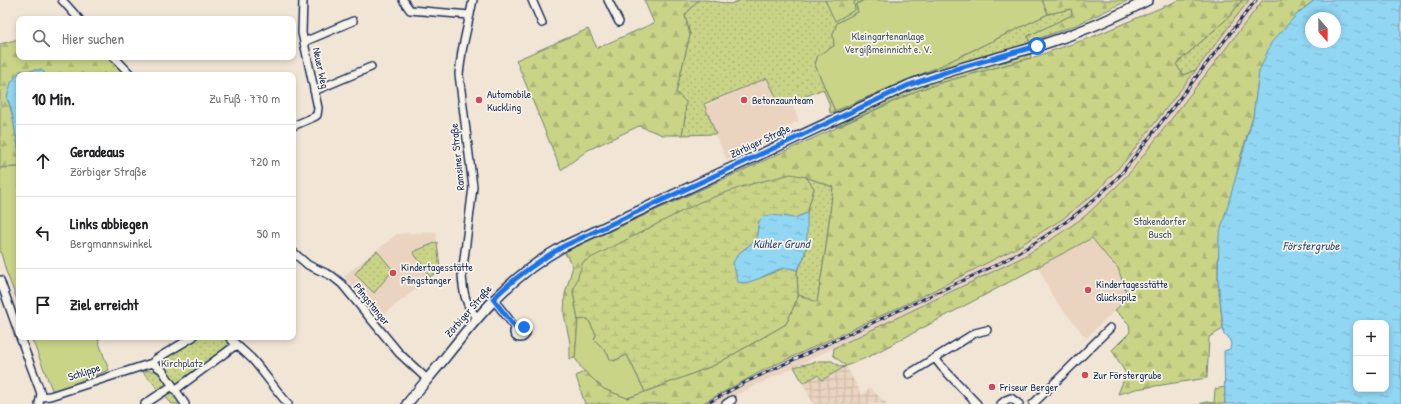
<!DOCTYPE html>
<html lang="de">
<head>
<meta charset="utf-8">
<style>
  body { margin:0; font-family:"Patrick Hand",sans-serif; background:#f6f6f6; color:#202124 }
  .controls { position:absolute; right:12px; bottom:12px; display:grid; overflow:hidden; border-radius:8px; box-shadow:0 2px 6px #0003 }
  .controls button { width:36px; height:36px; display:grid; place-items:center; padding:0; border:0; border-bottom:1px solid #e0e0e0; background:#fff; color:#202124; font:20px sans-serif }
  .compass { position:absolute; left:1305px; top:12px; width:36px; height:36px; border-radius:50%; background:#fff; box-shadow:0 2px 6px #0003; rotate:159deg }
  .stop { position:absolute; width:12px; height:12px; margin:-9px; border:3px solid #1a73e8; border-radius:50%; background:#fff }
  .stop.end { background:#1a73e8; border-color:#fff; box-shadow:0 1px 4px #0008 }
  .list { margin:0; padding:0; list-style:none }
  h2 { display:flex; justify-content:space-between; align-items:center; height:52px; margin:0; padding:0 16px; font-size:17px }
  h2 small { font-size:13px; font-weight:400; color:#757577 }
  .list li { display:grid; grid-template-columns:26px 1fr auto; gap:12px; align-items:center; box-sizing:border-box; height:72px; padding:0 16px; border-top:1px solid #e0e0e0 }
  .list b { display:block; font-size:15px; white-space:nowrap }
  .list p { margin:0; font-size:13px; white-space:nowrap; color:#757577 }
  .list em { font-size:13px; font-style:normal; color:#757577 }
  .icon { flex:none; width:22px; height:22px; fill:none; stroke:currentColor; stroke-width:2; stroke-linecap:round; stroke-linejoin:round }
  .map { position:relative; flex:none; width:1401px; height:404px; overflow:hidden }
  .search { position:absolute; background:#fff; box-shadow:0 2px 6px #0003; left:16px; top:16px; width:280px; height:44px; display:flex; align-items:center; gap:10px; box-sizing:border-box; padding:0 14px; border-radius:8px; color:#757577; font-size:15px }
  .panel { position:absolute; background:#fff; box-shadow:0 2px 6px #0003; left:16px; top:72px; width:280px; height:268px; border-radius:8px }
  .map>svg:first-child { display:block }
  .built { fill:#ead4c0 }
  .industrial { fill:url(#industrial-grid) }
  .grass { fill:url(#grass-dots); stroke:#728272 }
  .forest { fill:url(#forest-firs); stroke:#728272 }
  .wetland { fill:url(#wetland-marsh); stroke:#728272 }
  .garden { fill:#c9d487; stroke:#728272 }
  .water { fill:url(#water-ripples); stroke:#6293b7; fill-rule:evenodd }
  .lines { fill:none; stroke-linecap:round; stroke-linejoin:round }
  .street-casing { stroke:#1b2f5e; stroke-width:10 }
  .secondary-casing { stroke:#1b2f5e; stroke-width:12 }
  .street { stroke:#f7f3e8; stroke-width:7 }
  .secondary { stroke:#f7f3e8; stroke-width:9 }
  .rail-casing { stroke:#1b2f5e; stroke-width:3 }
  .rail { stroke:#f7f3e8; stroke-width:1.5; stroke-dasharray:4.5; stroke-linecap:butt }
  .route { stroke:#1a73e8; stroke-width:5 }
  .poi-dot { fill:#d1495b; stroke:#f7f3e8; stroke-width:1.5 }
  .labels { text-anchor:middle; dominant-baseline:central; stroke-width:3.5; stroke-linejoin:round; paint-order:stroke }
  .park-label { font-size:11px; fill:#465868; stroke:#f7f3e8 }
  .street-label { font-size:11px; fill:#1b2f5e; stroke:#f7f3e8 }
  .poi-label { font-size:11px; fill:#1b2f5e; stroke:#f7f3e8; text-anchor:start }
  .water-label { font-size:12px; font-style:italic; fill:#33507c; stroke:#f7f3e8 }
</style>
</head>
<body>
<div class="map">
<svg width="1401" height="404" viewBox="0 0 1401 404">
  <defs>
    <pattern id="industrial-grid" width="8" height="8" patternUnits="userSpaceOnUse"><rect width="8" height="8" fill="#ead4c0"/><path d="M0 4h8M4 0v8" fill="none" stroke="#c8b6a7"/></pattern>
    <pattern id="grass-dots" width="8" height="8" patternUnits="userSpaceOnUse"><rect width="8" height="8" fill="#c9d487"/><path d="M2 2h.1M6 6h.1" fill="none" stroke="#acb677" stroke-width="1.8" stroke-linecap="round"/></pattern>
    <pattern id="forest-firs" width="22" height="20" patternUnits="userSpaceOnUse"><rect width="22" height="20" fill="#c9d487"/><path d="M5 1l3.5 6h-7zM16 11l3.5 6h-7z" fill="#acb677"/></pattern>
    <pattern id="wetland-marsh" width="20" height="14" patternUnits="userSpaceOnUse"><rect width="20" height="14" fill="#c9d487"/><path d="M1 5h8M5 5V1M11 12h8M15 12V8" fill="none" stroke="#acb677"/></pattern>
    <pattern id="water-ripples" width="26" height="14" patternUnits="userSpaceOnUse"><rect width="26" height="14" fill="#91d6f3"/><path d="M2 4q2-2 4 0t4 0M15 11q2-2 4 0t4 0" fill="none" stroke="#7cb8d3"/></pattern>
  </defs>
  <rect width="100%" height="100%" fill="#f1e5d6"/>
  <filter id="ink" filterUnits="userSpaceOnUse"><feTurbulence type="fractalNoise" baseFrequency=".025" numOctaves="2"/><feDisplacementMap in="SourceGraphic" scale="8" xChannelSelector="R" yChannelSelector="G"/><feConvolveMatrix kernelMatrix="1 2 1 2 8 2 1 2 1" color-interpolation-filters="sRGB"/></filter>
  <g filter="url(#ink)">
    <path class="built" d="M1249,0H1263L1132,170L1117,186L1084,217L1065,230L1021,258L734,396L721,404H701L764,370L915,300L982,266L1016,248L1064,218L1096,192L1126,160Z
      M779,72L799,121L782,129L781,134L765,143L727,160L702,107Z
      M436,232L441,270L380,317L344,276L397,234Z
      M1092,238L1108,258L1118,268L1128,298L1086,338L1053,297L1038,267Z"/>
    <path class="industrial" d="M846,366L862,395L870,388L887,404H813L803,383L818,375L822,380Z"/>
    <path class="grass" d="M698,0H707L730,4L741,0H825L836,21L854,2L857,0H864L856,5L858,12L837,23L833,34L834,46L818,55L815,65L835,111L940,66L1048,14L1071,9L1073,15L1028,36L1031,58L947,81L919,90L836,127L835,111L830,113L829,103L823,89L797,100L780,105L767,78L704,104L716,134L682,135L685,117L676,92L690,35L685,15Z
      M1242,0H1249L1196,70L1183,75L1175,65L1229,17Z
      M806,177L833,187L826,247L817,303L799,295L798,297L797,270C812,251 804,234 807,212C809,204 812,196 814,188Z
      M437,242L440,269L430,277L413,252Z
      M377,251L393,270L374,293L355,274L368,258Z
      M196,337H225L233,348L179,384H174L158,360Z
      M819,361H832L841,367L846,366L822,380L818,375L803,383L794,367Z
      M142,371H156L166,382L180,404H172Z"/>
    <path class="forest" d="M644,0H698L685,15L690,35L676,92L686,102L685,117L682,135H663L639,126L588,150L561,170L516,60L588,29L597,48L654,23Z
      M825,0H857L854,2L855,10L835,21Z
      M1042,0H1129L1076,25L1029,42L1028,36L1072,15L1071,9L1048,14Z
      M1179,0H1242L1229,17L1176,64L1183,75L1196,70L1126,160L1096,192L1064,218L1016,248L915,300L764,370L701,404H585L576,376L585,371L604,389L628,398L715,365L786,324L799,295L817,302L826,247L833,187L806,177L573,291L578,320L575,358L570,359V343L564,314L565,294L573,266L564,252L919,90L947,81L1031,58L1092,37Z
      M1263,0H1315L1298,13L1259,72L1253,117L1241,155L1218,258V281L1223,329L1209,337L1207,378L1136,389L1118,394L1126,374L1112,350L1130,332L1129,324L1115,310L1128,298L1118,268L1108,258L1092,238L868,357L846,366L833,355L834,348L1021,258L1046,243L1084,217L1117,186L1132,170Z
      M19,39V57H109L125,75H47L41,70L20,71L7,98C15,119 19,144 19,167L0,168V44Z
      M1225,387V404H1200L1206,402L1214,403L1215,389Z"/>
    <path class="wetland" d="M791,174L806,177L814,188L807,213L795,218L785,217L759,221L756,240L738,254L742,283L763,277L786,267L797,270L798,297L786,324L715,365L645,392L627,355L614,361L610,359C607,351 600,346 594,339L596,335L588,319L578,320L573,291L583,262L700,202L744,186Z"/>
    <path class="garden" d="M864,0H1042L1048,14L940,66L835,111L815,65L818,55L834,46L833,34L837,23L858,12L856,5Z
      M19,167V305L6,271L0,250V168Z
      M588,319L596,335L594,339C600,346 607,351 610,359L614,361L627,355L645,392L627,398L604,389L582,369L575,358L578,320Z
      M31,337H103L98,340L109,370L53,392Z"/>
    <path class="water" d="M1315,0H1401V404H1225L1224,351L1230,349L1231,344L1228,336L1224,335L1218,281L1219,236L1253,117L1259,72L1271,43L1298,13ZM1311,18H1335V42H1311ZM1356,323H1386V389H1356Z
      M41,70L47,75H19V152L11,108L7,98L11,83L20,71Z
      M807,213C807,233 809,254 797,270C794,269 790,268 787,268C774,267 755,286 738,282L733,263L738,254L756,240L759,221L764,216L772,215L795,218Z"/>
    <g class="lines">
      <g class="street-casing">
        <path id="street" d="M62,0L79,19
          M403,0L410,10L470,15
          M473,0L462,51L459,74L473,187L462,275C463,290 465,306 477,317
          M532,0L542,23
          M608,0L619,22
          M304,42L353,21
          M114,57L131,75
          M314,91L371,67
          M293,126L314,117L317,115L318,108L302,33L303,0
          M293,252L308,265L332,276L342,284L399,353L427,379
          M0,280L19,334
          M493,299L515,327
          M514 332a6 6 0 1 1 12 0a6 6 0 1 1-12 0Z
          M20,337L39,388L41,394L39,404
          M229,337C236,345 245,352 253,360C265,374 276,390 288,404
          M935,358L941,366L977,404
          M152,363L162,370L185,404
          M909,374L975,333L987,330
          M175,390L236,345
          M41,397L50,396L152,363L156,359L193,337
          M145,404L172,386
          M726,404L732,400
          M1001,404L1006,400L1011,398L1019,404
          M1033,404L1110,328"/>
      </g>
      <g class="secondary-casing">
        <path id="secondary" d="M407,404C419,389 432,374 444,359C480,313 512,275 564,246L909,85C951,69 995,59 1038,46C1076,34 1113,19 1148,0"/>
      </g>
      <use href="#street" class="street"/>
      <use href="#secondary" class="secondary"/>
      <g class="rail-casing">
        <path id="rail" d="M706,404L746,382L998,264C1043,240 1085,212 1121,174L1256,0"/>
      </g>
      <use href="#rail" class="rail"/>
    </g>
  </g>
  <g class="lines" filter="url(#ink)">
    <path class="route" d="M524,327L520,326L515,327L493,299C514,278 538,261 564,246L909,85L952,70L1037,46"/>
  </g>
  <g class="poi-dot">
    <circle cx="479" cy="100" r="4"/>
    <circle cx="744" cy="100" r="4"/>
    <circle cx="393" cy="273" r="4"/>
    <circle cx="1088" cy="290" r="4"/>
    <circle cx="1085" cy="375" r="4"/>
    <circle cx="992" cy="387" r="4"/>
  </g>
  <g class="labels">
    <g class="park-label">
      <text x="888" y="36">Kleingartenanlage<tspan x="888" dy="13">Vergißmeinnicht e. V.</tspan></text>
      <text x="1160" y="221">Stakendorfer<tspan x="1160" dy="13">Busch</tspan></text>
      <text x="182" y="363">Kirchplatz</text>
    </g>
    <g class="street-label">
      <text transform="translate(321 68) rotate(78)">Neuer Weg</text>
      <text transform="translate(760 141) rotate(-25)">Zörbiger Straße</text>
      <text transform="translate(457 157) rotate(-96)">Ramsiner Straße</text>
      <text transform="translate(372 304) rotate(51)">Pfingstanger</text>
      <text transform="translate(468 311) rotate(-49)">Zörbiger Straße</text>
      <text transform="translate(84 372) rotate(-18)">Schlippe</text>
    </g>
    <g class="poi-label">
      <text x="487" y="94">Automobile<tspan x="487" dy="13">Kuckling</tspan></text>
      <text x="752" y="100">Betonzaunteam</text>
      <text x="401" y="267">Kindertagesstätte<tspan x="401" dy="13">Pfingstanger</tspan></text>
      <text x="1096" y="284">Kindertagesstätte<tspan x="1096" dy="13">Glückspilz</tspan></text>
      <text x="1093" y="375">Zur Förstergrube</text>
      <text x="1000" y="387">Friseur Berger</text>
    </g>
    <g class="water-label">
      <text x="781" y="243">Kühler Grund</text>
      <text x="1311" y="245">Förstergrube</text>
    </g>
  </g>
</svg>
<div class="controls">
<button>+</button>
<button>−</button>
</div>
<svg class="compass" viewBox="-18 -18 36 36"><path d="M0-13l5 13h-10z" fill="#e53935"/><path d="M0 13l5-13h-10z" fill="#757577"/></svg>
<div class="stop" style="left:1037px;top:46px"></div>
<div class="stop end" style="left:524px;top:327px"></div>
<div class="search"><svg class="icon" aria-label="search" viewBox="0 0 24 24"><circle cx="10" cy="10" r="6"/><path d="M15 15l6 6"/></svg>Hier suchen</div>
<section class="panel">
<h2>10 Min.<small>Zu Fuß · 770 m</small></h2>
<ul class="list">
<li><svg class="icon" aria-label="ahead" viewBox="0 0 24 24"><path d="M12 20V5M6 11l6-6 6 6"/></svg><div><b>Geradeaus</b><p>Zörbiger Straße</p></div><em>720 m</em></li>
<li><svg class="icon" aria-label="left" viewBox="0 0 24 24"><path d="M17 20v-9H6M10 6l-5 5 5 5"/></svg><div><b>Links abbiegen</b><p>Bergmannswinkel</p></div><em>50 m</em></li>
<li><svg class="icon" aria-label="arrive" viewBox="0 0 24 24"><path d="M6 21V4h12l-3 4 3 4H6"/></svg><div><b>Ziel erreicht</b></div></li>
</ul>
</section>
</div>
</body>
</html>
